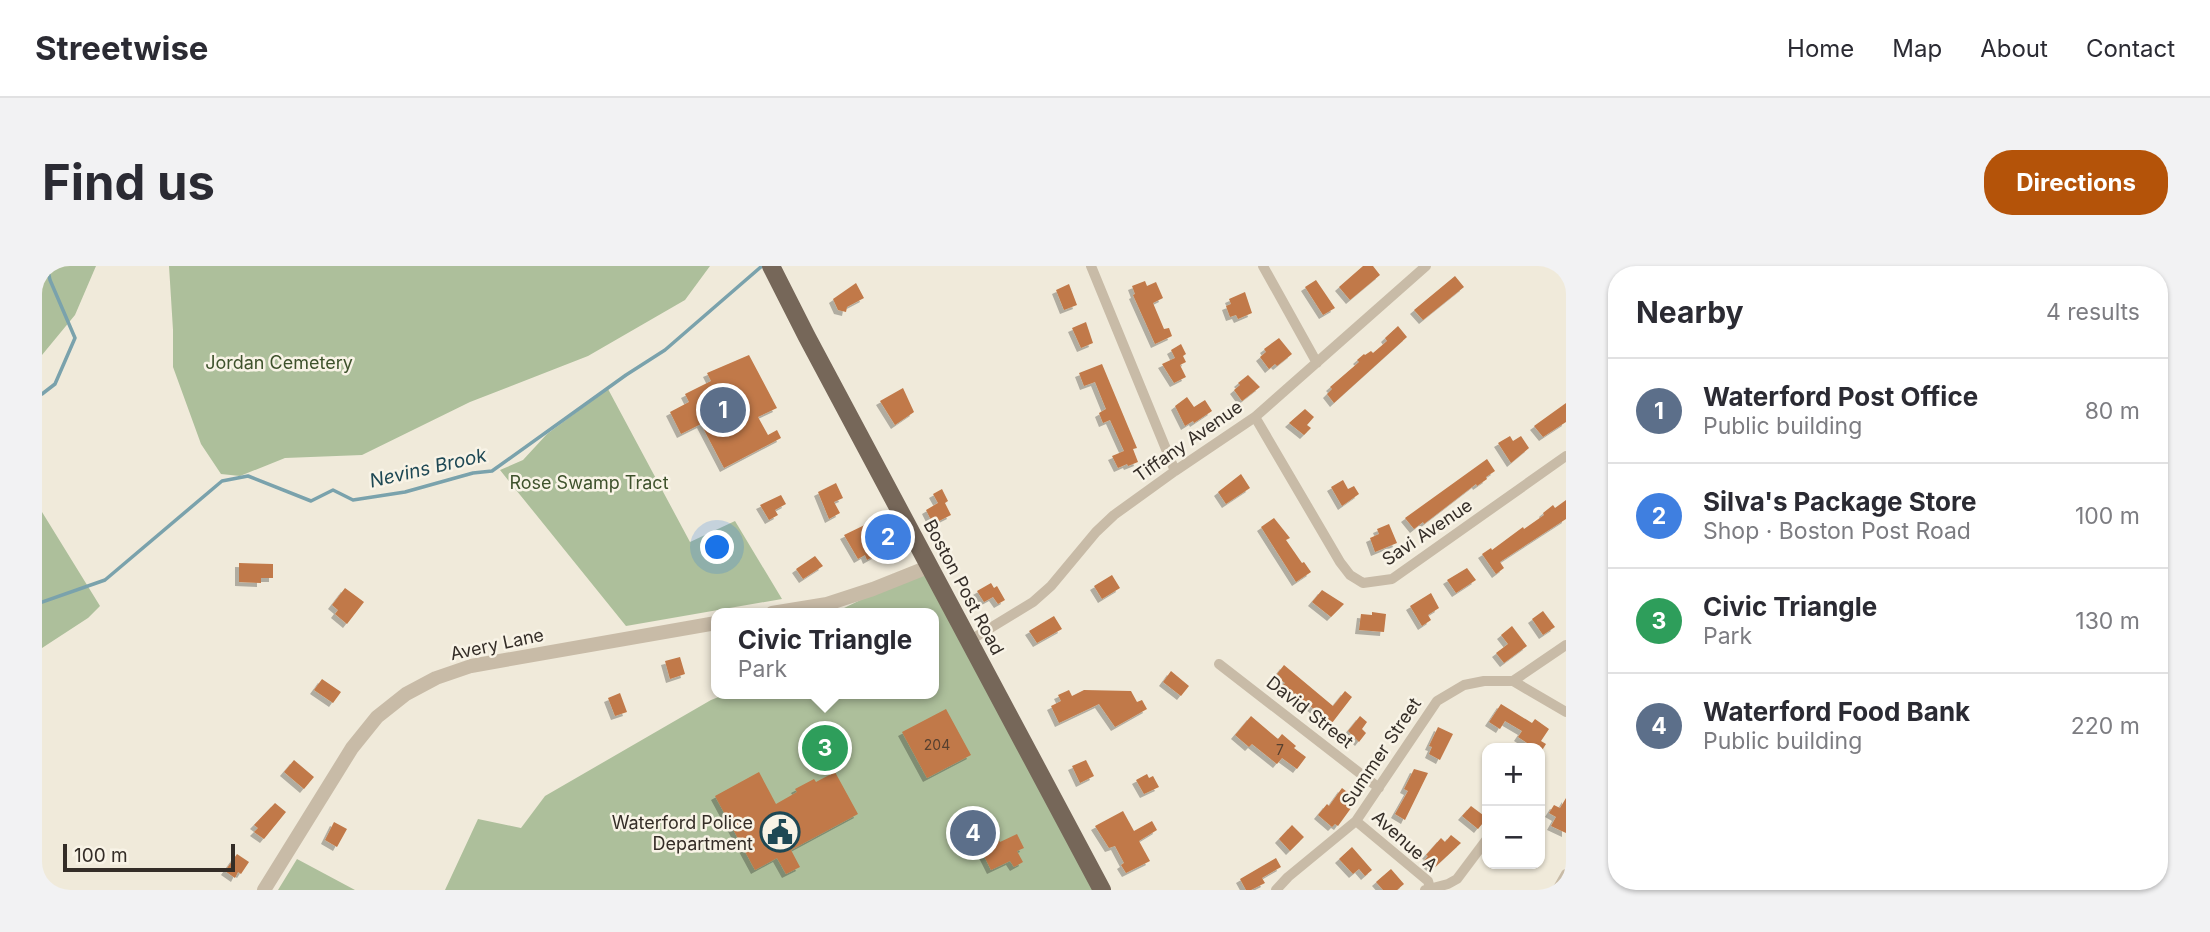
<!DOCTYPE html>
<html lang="en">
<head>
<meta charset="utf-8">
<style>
  body { margin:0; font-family:Inter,sans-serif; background:#f2f2f3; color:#2b2b33 }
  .controls { position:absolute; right:21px; bottom:21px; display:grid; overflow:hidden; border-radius:14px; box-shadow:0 2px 5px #0004 }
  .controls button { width:63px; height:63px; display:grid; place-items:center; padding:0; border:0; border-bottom:2px solid #e1e1e2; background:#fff; color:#2b2b33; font:35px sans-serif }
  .scale { position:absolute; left:21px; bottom:18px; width:172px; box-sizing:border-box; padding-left:7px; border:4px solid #342d27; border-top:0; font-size:19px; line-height:24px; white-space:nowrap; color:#342d27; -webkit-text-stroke:5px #f8f3e6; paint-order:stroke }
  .you { position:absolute; left:676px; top:282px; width:24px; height:24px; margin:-18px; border:5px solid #fff; border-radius:50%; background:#1a73e8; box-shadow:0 0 0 10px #1a73e833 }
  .badge { display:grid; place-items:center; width:46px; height:46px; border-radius:50%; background:#b45309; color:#fff; font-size:23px; font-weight:700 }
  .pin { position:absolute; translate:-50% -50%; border:4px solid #fff; box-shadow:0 2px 7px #0006 }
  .popup { position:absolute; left:669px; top:342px; width:228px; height:91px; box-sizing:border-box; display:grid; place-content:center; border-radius:14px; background:#fff; filter:drop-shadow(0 2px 5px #0005); font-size:23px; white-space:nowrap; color:#7c7c81 }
  .popup b { font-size:26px; color:#2b2b33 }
  .popup::after { content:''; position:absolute; left:50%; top:100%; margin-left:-14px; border:14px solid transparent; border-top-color:#fff }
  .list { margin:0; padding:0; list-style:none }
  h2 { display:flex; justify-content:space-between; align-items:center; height:91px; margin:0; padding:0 28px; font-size:30px }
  h2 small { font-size:23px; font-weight:400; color:#7c7c81 }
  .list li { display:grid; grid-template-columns:46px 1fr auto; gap:21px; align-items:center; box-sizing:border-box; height:105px; padding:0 28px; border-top:2px solid #e1e1e2 }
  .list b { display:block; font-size:26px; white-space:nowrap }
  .list p { margin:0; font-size:23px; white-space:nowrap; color:#7c7c81 }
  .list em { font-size:23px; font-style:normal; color:#7c7c81 }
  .map { position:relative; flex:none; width:1524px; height:624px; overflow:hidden; border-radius:28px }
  header { display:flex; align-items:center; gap:42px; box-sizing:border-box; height:98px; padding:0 35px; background:#fff; border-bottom:2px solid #e1e1e2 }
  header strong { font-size:33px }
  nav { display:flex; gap:38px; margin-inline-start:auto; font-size:24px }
  .intro { display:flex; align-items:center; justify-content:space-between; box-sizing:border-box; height:168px; padding:0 42px }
  h1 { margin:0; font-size:49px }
  .button { padding:18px 32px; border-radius:28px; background:#b45309; color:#fff; font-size:24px; font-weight:700 }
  main { display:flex; gap:42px; padding:0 42px }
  aside { flex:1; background:#fff; border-radius:28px; box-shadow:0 2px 5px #0004 }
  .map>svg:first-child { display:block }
  .green { fill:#adbf9b }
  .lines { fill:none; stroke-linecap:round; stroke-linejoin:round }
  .stream { stroke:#7aa2ac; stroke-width:3.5 }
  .building { fill:#c17948; filter:url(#shadow) }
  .minor { stroke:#c8bba7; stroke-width:10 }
  .tertiary { stroke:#c8bba7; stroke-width:14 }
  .primary { stroke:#766759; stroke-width:18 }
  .labels { text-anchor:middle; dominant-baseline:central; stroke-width:5; stroke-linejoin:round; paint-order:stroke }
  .number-label { font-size:14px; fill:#57402f }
  .park-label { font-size:18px; fill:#3e522c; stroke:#f8f3e6 }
  .street-label { font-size:18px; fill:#342d27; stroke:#f8f3e6 }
  .poi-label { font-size:18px; fill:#342d27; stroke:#f8f3e6; text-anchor:end }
  .water-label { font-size:19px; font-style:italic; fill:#1e4854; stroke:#f8f3e6 }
</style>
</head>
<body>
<header>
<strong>Streetwise</strong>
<nav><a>Home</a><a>Map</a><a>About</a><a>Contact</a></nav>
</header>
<div class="intro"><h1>Find us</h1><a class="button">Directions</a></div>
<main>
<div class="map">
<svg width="1524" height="624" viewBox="0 0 1524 624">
  <defs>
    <filter id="shadow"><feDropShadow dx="-4" dy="4" stdDeviation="0" flood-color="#0004"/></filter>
  </defs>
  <rect width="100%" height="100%" fill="#f0eada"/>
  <path class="green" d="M0,0H54L33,49L0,89Z
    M127,0H668L643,34L546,90L428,136L320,189L243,192L198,210L179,208L159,178L131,101V64Z
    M566,123L648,276L693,255L740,333L584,360L458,204L481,194L505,168Z
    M0,246L58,340L46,352L0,382Z
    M886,301L1053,624H403L436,553L479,562L503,530L669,434L684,428H892V347H784L800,343Z
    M255,593L313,624H236Z"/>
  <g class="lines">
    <path class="stream" d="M0,128L13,118L33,72L8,14L5,0
      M0,336L63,314L180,215L206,210L269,235L291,224L311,234L363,226L431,207L450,205L584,109L623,84L720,0"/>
  </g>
  <path class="building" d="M1321,0H1331L1338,9L1308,34L1297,21Z
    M1413,10L1422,21L1381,54L1372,44Z
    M1274,14L1293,42L1281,49L1263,21Z
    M1103,15L1105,20L1114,16L1121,32L1111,37L1122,63L1127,62L1130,70L1113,78L1091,29L1093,28L1090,20Z
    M814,17L822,32L805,41L804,46L796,44L791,33Z
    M1027,18L1035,39L1022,44L1014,24Z
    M1203,26L1210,47L1196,53L1194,49L1188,51L1184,40L1189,38L1187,33Z
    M1044,56L1051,77L1039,82L1030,62Z
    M1356,60L1365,71L1292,137L1285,128L1290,123L1288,121L1317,96L1315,94L1322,88L1323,89L1329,85L1331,87L1345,75L1343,72Z
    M1237,72L1250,88L1235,100L1233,98L1227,103L1218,91L1224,86L1222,83Z
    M1139,78L1144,88L1141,90L1144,96L1138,99L1144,111L1132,117L1120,98L1133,92L1129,84Z
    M707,89L735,142L716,151L726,169L735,164L739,172L682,202L659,158L639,168L628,146L647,136L643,128L669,115L665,107Z
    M1060,98L1095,182L1091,183L1096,196L1086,200L1085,198L1076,202L1070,190L1082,185L1068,154L1061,157L1057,147L1064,143L1053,116L1042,120L1037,107Z
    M1206,109L1218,121L1200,135L1192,124L1198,119L1196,117Z
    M861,122L872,146L853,159L838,135Z
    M1145,131L1152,141L1163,134L1170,145L1152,157L1151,155L1143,160L1133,140Z
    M1524,137V156L1501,171L1492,160Z
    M1263,143L1272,151L1265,159L1269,162L1262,169L1247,157Z
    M1468,170L1471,175L1479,170L1487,182L1469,197L1456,177Z
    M1445,193L1453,205L1444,211L1445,213L1435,220L1434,218L1382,258L1381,256L1372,263L1363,252Z
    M1199,208L1208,222L1184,238L1176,226Z
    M1301,214L1306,223L1312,220L1317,228L1300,240L1289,221Z
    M794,217L801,232L792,236L798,247L787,253L776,226Z
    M900,223L906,235L903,237L909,249L891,258L884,244L896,237L891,228Z
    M739,229L744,238L733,244L736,249L727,254L718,239Z
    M1524,234V253L1458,296L1462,302L1454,308L1440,288L1449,282L1450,284L1481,261L1482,263L1502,249L1501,247L1511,239L1513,242Z
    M1232,252L1248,272L1244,274L1260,297L1262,296L1269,306L1254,316L1219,261Z
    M833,254L848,281L825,294L823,289L816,293L802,269Z
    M1347,258L1355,277L1333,286L1328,272L1337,268L1335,263Z
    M773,290L781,300L761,313L754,303Z
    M197,297L231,298V312H219V317L197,316Z
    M1425,302L1434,314L1414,327L1405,314Z
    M1070,309L1078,322L1060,333L1052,320Z
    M949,317L952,322L955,320L963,334L956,338L951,331L942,336L935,325Z
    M303,322L322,336L305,358L293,348L296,344L290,339Z
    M1280,324L1302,338L1289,351L1270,336Z
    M1389,327L1397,342L1386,349L1389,354L1380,360L1368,340Z
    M1501,345L1513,361L1501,369L1490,353Z
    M1330,346L1344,348L1342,366L1317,364L1319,348L1330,349Z
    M1012,350L1020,363L995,377L987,365Z
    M1470,360L1485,380L1462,397L1454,387L1466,378L1459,369Z
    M638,391L643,408L628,413L623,395Z
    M1242,399L1291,440L1303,425L1310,431L1290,457L1241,419L1243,417L1237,413L1238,411L1235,408Z
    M1129,405L1147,420L1139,430L1121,416Z
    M280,413L299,426L291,437L272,424Z
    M1027,424L1030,430L1042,424L1089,425L1095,436L1100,434L1105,443L1073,461L1057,438L1017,457L1009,440L1019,435L1016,429Z
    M578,427L585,446L573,450L566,432Z
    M1459,438L1490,457L1493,453L1507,463L1499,475L1504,478L1499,486L1498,482H1493L1476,471L1480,465L1463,455L1458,463L1447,456Z
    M904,443L929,489L885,512L860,466Z
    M1209,450L1236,473L1240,468L1254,480L1252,482L1264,491L1255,503L1240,492L1235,498L1210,478L1207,481L1193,469Z
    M1318,450L1325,456L1320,463L1324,467L1317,476L1306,465Z
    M1396,461L1411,468L1398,494L1387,488L1390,481L1387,480Z
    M252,494L272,511L262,523L242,506Z
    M1044,494L1052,510L1038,517L1030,500Z
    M1372,503L1386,507L1363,554L1353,548L1366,525L1362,523Z
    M717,506L734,538L755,526L753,523L772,513L774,516L793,506L816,548L749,584L758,601L744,608L735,592L713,604L673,530Z
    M1105,508L1107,512L1111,510L1117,521L1102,528L1094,514Z
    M1300,522L1313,532L1310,536L1312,538L1296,560L1293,558L1290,561L1276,549L1285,538L1287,540Z
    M1524,532V567L1509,560L1514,551L1507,547L1512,539L1518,542Z
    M233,537L244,546L222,573L212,566L216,562L212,559Z
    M1429,540L1445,552L1436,563L1420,550Z
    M1081,545L1092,565L1110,555L1115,564L1097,575L1108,595L1084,607L1079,599L1082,597L1073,580L1067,582L1053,560Z
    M941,547L958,576L975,568L982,582L975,585L981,596L972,601L968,595L949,604L936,578L933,575L931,576L920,555Z
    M292,556L305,563L295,581L283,574Z
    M1250,559L1262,571L1248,585L1237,573Z
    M1409,569L1419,577L1391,603L1382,595L1386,590L1384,589L1399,572L1403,576Z
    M1310,581L1330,604L1323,610L1317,603L1311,608L1297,593Z
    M195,588L207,596L199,608L196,606L193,612L183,605Z
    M1234,592L1239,601L1220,612L1223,617L1209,624H1204L1198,613Z
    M1349,603L1362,618L1355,624H1341L1334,616Z"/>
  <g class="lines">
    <path class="minor" d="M1049,0L1133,205
      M1221,0L1275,97
      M1213,151L1298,296L1308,309L1321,317L1350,313L1524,190
      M927,375L991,336L1009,320L1054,266L1072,249L1133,205L1213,151L1384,0
      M1177,398L1337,522
      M1471,415L1524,446
      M1314,555L1386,615L1388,622
      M1234,624L1246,611L1314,555L1395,435L1422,419L1442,415H1471L1524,379
      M1383,624L1406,618L1415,613L1445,573
      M1515,624L1524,608"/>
    <path class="tertiary" d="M730,347L785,338L831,323L886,301
      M222,624L310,482L335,451L364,428L394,412L429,400L674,357"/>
    <path class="primary" d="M729,0L765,71L1060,624"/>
  </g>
  <defs>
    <g id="civic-ring" transform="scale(2.0125)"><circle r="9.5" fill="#f8f3e6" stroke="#1e4854" stroke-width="1.5"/><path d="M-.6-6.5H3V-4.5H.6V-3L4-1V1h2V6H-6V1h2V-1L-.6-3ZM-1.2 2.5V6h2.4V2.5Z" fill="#1e4854"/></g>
  </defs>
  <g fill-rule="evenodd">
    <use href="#civic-ring" x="738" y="566"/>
  </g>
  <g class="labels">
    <g class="number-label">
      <text x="895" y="478">204</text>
      <text x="1238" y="483">7</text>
    </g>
    <g class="park-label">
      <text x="237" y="96">Jordan Cemetery</text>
      <text x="547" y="216">Rose Swamp Tract</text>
    </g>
    <g class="street-label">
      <text transform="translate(1146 175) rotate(-35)">Tiffany Avenue</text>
      <text transform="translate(1385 266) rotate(-34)">Savi Avenue</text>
      <text transform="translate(922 321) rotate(62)">Boston Post Road</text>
      <text transform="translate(455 378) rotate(-12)">Avery Lane</text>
      <text transform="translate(1268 446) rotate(38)">David Street</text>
      <text transform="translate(1339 486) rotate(-56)">Summer Street</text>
      <text transform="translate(1363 575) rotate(42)">Avenue A</text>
    </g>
    <g class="poi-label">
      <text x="711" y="556">Waterford Police<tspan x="711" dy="21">Department</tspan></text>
    </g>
    <g class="water-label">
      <text transform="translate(386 202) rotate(-13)">Nevins Brook</text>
    </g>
  </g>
</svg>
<div class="controls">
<button>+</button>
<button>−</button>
</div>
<div class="scale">100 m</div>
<div class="you"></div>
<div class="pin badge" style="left:681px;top:144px;background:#5c6f8a">1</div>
<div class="pin badge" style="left:846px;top:271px;background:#3f7fe0">2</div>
<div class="pin badge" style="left:783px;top:482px;background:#2e9e5b">3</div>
<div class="popup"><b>Civic Triangle</b>Park</div>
<div class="pin badge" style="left:931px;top:567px;background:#5c6f8a">4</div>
</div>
<aside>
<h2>Nearby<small>4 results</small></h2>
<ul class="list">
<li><span class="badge" style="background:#5c6f8a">1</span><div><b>Waterford Post Office</b><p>Public building</p></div><em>80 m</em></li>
<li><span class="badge" style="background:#3f7fe0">2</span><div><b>Silva's Package Store</b><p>Shop · Boston Post Road</p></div><em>100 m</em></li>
<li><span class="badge" style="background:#2e9e5b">3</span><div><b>Civic Triangle</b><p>Park</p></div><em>130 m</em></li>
<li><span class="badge" style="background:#5c6f8a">4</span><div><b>Waterford Food Bank</b><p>Public building</p></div><em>220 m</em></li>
</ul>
</aside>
</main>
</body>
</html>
